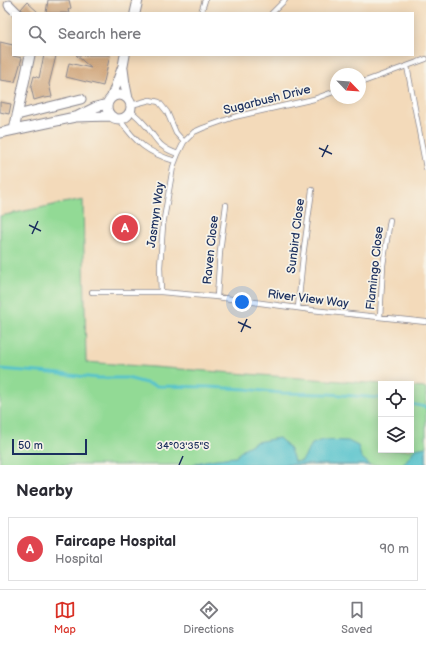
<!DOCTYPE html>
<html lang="en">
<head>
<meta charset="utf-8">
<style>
  body { margin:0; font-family:"Balsamiq Sans",sans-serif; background:#f2f2f3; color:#2b2b33 }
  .controls { position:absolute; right:12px; bottom:12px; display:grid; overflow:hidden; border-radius:0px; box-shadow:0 2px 10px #0003 }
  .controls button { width:36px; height:36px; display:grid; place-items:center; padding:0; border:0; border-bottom:1px solid #e1e1e2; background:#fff; color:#2b2b33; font:20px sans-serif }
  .compass { position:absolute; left:330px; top:68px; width:36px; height:36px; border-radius:50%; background:#fff; box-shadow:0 2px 10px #0003; rotate:115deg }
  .scale { position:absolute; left:12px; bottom:10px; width:75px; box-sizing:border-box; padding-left:4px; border:2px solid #1b2f5e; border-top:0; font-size:11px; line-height:14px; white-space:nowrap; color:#1b2f5e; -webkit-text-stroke:3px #f7f3e8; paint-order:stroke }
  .you { position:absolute; left:242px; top:302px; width:14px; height:14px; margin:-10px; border:3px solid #fff; border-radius:50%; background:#1a73e8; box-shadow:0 0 0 6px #1a73e833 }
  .badge { display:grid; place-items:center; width:26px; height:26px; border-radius:50%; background:#d93025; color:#fff; font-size:13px; font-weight:700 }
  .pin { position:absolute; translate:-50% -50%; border:2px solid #fff; box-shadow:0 1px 4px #0006 }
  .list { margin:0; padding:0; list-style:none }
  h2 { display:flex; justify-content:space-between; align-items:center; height:52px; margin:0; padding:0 16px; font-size:17px }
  h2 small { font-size:13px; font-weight:400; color:#7c7c81 }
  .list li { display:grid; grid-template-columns:26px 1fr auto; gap:12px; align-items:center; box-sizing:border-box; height:64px; margin:0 8px 8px; padding:0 8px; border:1px solid #e1e1e2; border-radius:0px }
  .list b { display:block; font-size:15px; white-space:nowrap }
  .list p { margin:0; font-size:13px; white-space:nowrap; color:#7c7c81 }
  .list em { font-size:13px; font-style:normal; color:#7c7c81 }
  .icon { flex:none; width:22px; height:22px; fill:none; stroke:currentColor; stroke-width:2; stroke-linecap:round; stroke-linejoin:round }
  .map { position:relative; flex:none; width:426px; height:465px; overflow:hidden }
  .search { position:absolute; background:#fff; box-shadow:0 2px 10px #0003; left:12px; right:12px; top:12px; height:44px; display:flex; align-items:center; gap:10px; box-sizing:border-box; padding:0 14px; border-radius:0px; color:#7c7c81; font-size:15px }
  .sheet { height:124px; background:#fff }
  nav { display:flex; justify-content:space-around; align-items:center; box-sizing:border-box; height:56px; border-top:1px solid #e1e1e2; background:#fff; font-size:11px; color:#7c7c81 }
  nav a { display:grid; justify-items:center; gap:2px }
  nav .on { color:#d93025 }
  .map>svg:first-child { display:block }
  .green { fill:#92da95; stroke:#56847a }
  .water { fill:#55c2cc; stroke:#387895 }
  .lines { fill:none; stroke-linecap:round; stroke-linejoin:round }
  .stream { stroke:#55c2cc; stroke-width:3 }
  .building { fill:#d1a87f }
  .lane-casing { stroke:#87848c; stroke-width:6 }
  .street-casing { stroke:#87848c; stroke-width:11 }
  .lane { stroke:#fff; stroke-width:4.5 }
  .street { stroke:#fff; stroke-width:9 }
  .ticks { fill:none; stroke:#1b2f5e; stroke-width:1.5 }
  .labels { text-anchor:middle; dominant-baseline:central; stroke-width:3.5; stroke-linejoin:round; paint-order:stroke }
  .street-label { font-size:12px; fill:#1b2f5e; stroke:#f7f3e8 }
  .ticks-label { font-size:10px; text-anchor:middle; fill:#1b2f5e; stroke:#f7f3e8; stroke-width:3.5; stroke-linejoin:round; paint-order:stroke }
</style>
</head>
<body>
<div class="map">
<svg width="426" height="465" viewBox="0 0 426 465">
  <rect width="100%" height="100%" fill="#f7f3e8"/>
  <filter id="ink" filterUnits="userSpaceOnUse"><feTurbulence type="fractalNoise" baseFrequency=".025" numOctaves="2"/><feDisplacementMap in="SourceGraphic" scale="8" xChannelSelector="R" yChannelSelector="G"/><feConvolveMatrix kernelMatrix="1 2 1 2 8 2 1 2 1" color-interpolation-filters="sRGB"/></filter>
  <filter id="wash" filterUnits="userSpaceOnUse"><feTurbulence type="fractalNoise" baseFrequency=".012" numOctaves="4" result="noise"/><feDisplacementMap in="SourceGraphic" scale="16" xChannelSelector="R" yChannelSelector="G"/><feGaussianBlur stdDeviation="0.9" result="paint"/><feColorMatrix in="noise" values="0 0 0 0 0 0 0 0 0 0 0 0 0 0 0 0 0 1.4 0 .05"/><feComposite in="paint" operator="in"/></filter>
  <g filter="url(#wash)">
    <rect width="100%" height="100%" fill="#f3daba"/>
    <path class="green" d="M83,199L86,362L381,384V450H411V387L426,388V465H0V216Z"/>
    <path class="water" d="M279,438C288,446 292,451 294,462L302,461L312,444L322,440L348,441L358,446L361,457L370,465L193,464C207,460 221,458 236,457L243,449L256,442Z
      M426,447V465H403L415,449Z"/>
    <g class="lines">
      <path class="stream" d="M0,369L51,373L97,378H127L157,386L208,387L246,389L281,393L329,394L381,398
        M411,404L426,407"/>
    </g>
    <g id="blocks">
      <path class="building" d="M48,0H69L71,8L68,10L69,13H46Z
        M27,2L39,13H26L21,9Z
        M0,42L13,45V56L22,58L15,82L0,80Z
        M44,55L56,56L49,84L52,97L45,98L44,97L34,100L31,87L34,76L39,78Z
        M76,55H110L103,86L66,77L69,63L91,68Z
        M0,102L11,104L9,114L0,112Z"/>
    </g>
  </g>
  <g filter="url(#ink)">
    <use href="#blocks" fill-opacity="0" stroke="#87848c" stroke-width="1"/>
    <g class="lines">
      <g class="lane-casing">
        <path id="lane" d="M201,13L205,0
          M272,13L285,0
          M407,66L426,168
          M360,83L426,59
          M131,105L150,100L159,102L167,112L176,133L184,142
          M131,111C137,116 142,121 147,127C158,142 160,148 178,154
          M120,120C136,143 148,153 175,161
          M92,292H161L217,297L312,310L426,322
          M161,292L160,267L163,225L173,167L178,154L184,142L194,132L203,128L234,117L314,99L336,91
          M217,297L220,251L226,205
          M298,308L303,256L312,190
          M380,317L383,265L390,220"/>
      </g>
      <g class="street-casing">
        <path id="street" d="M9,5L17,13
          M135,13L138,0
          M123,69L125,84L128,99
          M107 107a12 12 0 1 1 24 0a12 12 0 1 1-24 0Z
          M112,96L123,66L125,55
          M17,115L81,99
          M78,116L96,107L107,104
          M14,130L30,55
          M0,133L75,117L110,116"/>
      </g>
      <use href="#lane" class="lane"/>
      <use href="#street" class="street"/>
    </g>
  </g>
  <path class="ticks" d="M319,148L332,154M322,157L328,145M29,225L41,231M32,234L38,221M238,322L251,328M241,332L247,319M179,465L183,456"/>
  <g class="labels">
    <g class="street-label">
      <text transform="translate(267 100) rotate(-14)">Sugarbush Drive</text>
      <text transform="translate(156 215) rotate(-82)">Jasmyn Way</text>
      <text transform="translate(296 236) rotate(-83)">Sunbird Close</text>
      <text transform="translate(211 250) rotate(-84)">Raven Close</text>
      <text transform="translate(375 268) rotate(-84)">Flamingo Close</text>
      <text transform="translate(308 299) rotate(7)">River View Way</text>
    </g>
  </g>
  <g class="ticks-label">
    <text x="183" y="449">34°03'35"S</text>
  </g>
</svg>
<div class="controls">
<button><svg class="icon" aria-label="locate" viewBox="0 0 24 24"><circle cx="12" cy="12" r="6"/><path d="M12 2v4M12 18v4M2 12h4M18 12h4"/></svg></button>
<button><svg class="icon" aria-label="layers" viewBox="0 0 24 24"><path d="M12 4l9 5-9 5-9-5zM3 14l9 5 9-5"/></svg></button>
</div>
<svg class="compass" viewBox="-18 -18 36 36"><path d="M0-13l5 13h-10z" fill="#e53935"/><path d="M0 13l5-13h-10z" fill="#7c7c81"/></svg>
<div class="scale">50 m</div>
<div class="you"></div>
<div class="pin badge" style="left:125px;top:228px;background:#e0444e">A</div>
<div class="search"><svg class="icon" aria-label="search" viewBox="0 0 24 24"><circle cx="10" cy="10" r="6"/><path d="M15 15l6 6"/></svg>Search here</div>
</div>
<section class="sheet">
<h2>Nearby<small></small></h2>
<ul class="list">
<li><span class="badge" style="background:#e0444e">A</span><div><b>Faircape Hospital</b><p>Hospital</p></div><em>90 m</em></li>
</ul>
</section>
<nav>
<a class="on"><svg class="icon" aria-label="map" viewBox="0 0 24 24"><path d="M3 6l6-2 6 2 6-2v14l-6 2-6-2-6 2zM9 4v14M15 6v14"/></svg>Map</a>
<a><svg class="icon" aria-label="directions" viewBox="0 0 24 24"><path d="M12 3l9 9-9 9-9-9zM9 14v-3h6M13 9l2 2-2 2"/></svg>Directions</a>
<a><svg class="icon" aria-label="saved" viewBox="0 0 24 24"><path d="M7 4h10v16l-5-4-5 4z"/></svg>Saved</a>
</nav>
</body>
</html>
